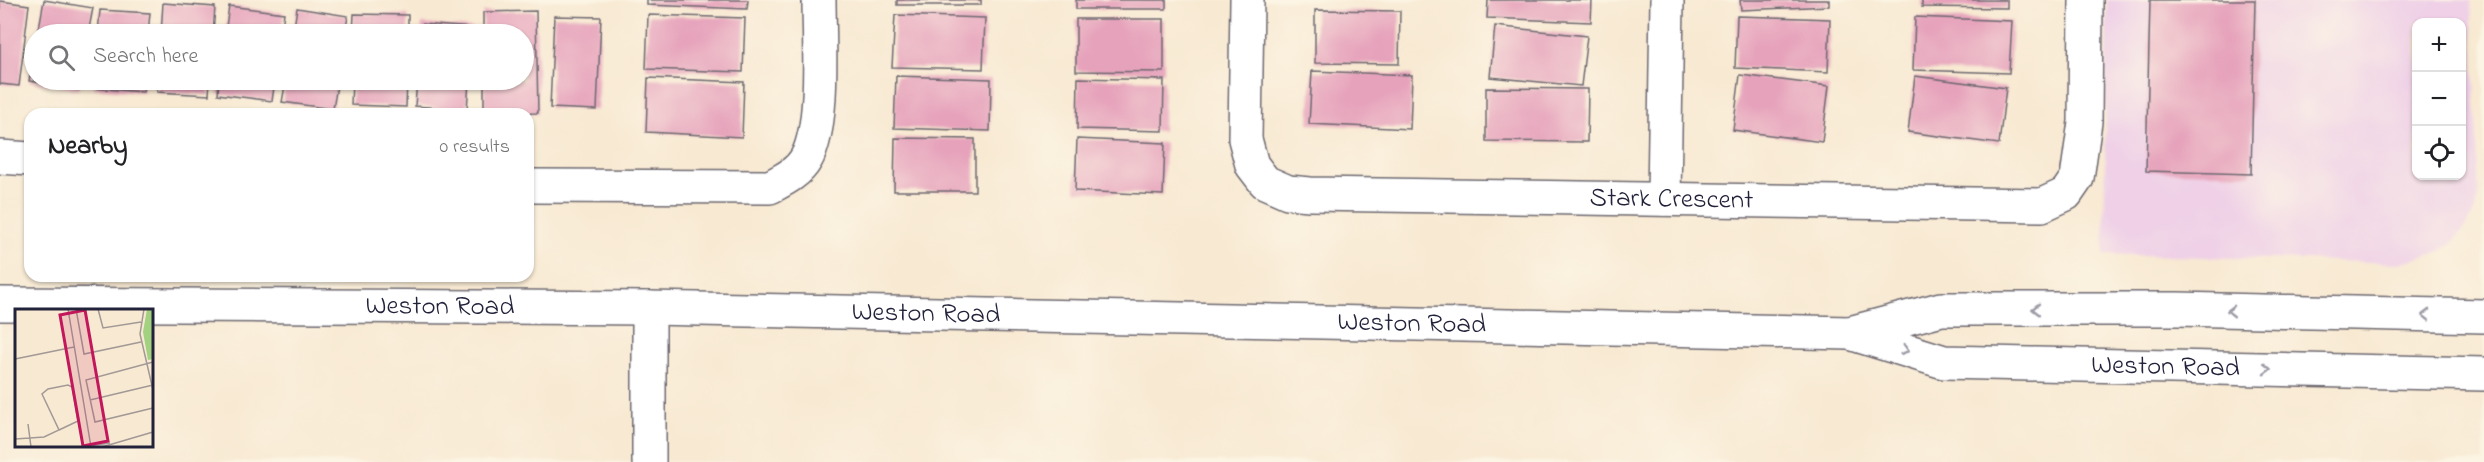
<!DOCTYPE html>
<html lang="en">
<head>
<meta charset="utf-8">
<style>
  body { margin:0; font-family:"Indie Flower",sans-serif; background:#f2f2f2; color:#202124 }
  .controls { position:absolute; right:18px; top:18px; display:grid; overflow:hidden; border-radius:12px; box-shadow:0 2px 4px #0004 }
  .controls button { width:54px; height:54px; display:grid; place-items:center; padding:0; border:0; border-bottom:2px solid #e0e0e0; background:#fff; color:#202124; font:30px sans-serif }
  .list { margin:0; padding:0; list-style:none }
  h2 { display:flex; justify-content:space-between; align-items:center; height:78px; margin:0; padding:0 24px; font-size:26px }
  h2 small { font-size:20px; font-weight:400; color:#757577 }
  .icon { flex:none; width:33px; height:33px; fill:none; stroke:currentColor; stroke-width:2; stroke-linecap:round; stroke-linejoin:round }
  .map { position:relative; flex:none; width:2484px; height:462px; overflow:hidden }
  .search { position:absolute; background:#fff; box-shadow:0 2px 4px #0004; left:24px; top:24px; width:510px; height:66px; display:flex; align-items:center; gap:15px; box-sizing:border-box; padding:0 21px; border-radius:33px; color:#757577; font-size:22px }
  .panel { position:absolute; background:#fff; box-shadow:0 2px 4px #0004; left:24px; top:108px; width:510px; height:174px; border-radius:18px }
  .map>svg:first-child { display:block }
  .built { fill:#efd0e7; fill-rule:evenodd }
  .building { fill:#e6a2bb }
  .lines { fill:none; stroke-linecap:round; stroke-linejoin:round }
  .minor-casing { stroke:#6d6870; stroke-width:36 }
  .secondary-casing { stroke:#6d6870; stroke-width:36 }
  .minor { stroke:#fff; stroke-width:33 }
  .secondary { stroke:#fff; stroke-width:33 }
  .oneway { stroke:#9c9ca7 }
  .labels { text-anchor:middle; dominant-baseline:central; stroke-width:4.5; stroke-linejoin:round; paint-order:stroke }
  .street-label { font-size:27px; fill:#22223b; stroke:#fcf5e5 }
  .inset-road { fill:none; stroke:#a29996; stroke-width:1.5 }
  .view { fill:#c2185b; fill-opacity:0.15; stroke:#c2185b; stroke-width:3 }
  .inset-edge { fill:none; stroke:#22223b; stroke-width:3 }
</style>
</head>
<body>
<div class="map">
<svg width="2484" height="462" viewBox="0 0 2484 462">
  <rect width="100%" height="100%" fill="#fcf5e5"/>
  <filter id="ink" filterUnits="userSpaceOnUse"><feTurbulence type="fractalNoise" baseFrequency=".0167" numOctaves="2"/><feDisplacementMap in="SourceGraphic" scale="12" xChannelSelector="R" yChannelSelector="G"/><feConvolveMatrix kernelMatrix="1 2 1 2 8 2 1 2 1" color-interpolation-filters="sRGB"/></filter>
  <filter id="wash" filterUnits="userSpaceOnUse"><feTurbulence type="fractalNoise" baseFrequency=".008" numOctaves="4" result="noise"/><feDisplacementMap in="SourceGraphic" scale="24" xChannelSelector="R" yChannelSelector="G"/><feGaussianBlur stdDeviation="1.35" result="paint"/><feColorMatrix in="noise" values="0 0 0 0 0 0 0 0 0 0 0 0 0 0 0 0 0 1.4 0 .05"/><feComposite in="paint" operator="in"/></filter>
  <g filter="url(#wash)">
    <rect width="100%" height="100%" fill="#f8e9d2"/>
    <path class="built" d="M2107,0H2471L2479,196L2475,211L2466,227L2455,240L2440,252L2400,263L2104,254ZM2416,22H2462V176H2416Z"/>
    <g id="blocks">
      <path class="building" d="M44,0L93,8L88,34H38Z
        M647,0H748L747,9L647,5Z
        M897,0H981V5H897Z
        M1076,0H1166V9H1076Z
        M1488,0H1592L1591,22L1487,18Z
        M1740,0H1829V6L1741,10Z
        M1922,0H2007V8L1922,7Z
        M2150,0H2255L2251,174L2146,171Z
        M0,1L29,5L19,86L0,84Z
        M163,3L215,7L213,34H161Z
        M229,6L284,13L281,34H225Z
        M297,8L348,16L345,34H293Z
        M100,10L150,13L148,34H98Z
        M1315,10L1400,11L1399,64L1315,63Z
        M536,11L538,113L484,114V80H524V34H483V12Z
        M354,14L408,15V34H353Z
        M648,15L745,18L743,72L646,69Z
        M895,15L985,18L983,69L892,67Z
        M554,16L601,17L597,110L550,108Z
        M1737,16L1830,19L1828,72L1735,68Z
        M1915,17L2012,21L2009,73L1913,70Z
        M1076,19H1164V72L1076,71Z
        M422,24L473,28V34H421Z
        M1495,26L1587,36L1581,86L1490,77Z
        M33,59L34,80H80L79,90L29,81Z
        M1312,71L1412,75L1410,129L1309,124Z
        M1740,75L1829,86L1822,142L1733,130Z
        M896,76L991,79L990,131L894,128Z
        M1915,76L2006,88L1999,144L1908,132Z
        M648,78L744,82L742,137L646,132Z
        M1078,78L1164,80L1163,131L1077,129Z
        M94,80H144L143,92L93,88Z
        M158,80H210L209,95L157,92Z
        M219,80H275L272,101L218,94Z
        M286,80H338L333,109L282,102Z
        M352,80H407L406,107L351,105Z
        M417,80H469L467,110L415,106Z
        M1486,88L1588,89L1587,142L1486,141Z
        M895,138L975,139V191H894Z
        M1077,139L1165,143L1163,195L1075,191Z"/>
    </g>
  </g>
  <g filter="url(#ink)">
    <use href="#blocks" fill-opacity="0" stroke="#6d6870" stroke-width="1.5"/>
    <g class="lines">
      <g class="minor-casing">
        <g id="minor">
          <path id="s1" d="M1247,0L1245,139L1252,165L1265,182L1288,192L1310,194L2042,205L2066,194L2077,178L2085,122L2086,0"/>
          <path d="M0,157L30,159"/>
          <path d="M528,186L770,187C783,180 798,173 806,159C825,126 819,40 819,0"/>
          <path d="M1664,199L1667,0"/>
          <path d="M649,308V462"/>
        </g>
      </g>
      <g class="secondary-casing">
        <g id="secondary">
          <path id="s2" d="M0,304L649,308L1850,333L1941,309H2177L2484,316"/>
          <path id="s3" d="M1850,333L1944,362L2484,374"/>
        </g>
      </g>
      <use href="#minor" class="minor"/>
      <use href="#secondary" class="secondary"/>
    </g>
    <defs><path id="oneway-chevron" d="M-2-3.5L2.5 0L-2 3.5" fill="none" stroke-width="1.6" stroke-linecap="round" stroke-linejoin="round" transform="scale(1.5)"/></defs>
    <g class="oneway">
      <use href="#oneway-chevron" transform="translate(2036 309) rotate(-180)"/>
      <use href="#oneway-chevron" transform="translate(2231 311) rotate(-179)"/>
      <use href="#oneway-chevron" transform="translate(2426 315) rotate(-179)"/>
      <use href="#oneway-chevron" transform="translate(1905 350) rotate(17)"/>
      <use href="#oneway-chevron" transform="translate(2267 369) rotate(1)"/>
    </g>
  </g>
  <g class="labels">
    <g class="street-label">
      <text stroke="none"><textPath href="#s1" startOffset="596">Stark Crescent</textPath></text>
      <text stroke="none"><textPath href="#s2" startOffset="440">Weston Road</textPath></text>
      <text stroke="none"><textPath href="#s2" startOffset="926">Weston Road</textPath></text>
      <text stroke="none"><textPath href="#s2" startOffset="1412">Weston Road</textPath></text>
      <text stroke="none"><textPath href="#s3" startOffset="320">Weston Road</textPath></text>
    </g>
  </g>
  <g transform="translate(15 309)">
    <rect width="138" height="138" fill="#f8e9d2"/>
    <path d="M132,0H138V50L133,51L128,23Z" fill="#a2d280"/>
    <path class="inset-road" d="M53,0L76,138M61,0L69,45L126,33M83,0L88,19L126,13M129,0L125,25L138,81M0,50L59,38M138,53L71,71L80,113L138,99M75,91L138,76M13,115L16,138M0,130L29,128L44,121L27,85L33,80L53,76L57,78L63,112L44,121M68,138L95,134M87,138L138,123"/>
    <path class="view" d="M70,1L93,132L68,137L45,6Z"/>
    <rect width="138" height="138" class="inset-edge"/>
  </g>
</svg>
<div class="controls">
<button>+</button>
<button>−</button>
<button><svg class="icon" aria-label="locate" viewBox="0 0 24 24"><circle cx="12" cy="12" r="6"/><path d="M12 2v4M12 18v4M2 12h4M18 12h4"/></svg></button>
</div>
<div class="search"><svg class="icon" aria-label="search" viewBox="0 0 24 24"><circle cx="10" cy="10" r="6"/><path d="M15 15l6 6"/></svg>Search here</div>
<section class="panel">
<h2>Nearby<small>0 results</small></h2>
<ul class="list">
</ul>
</section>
</div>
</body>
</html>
